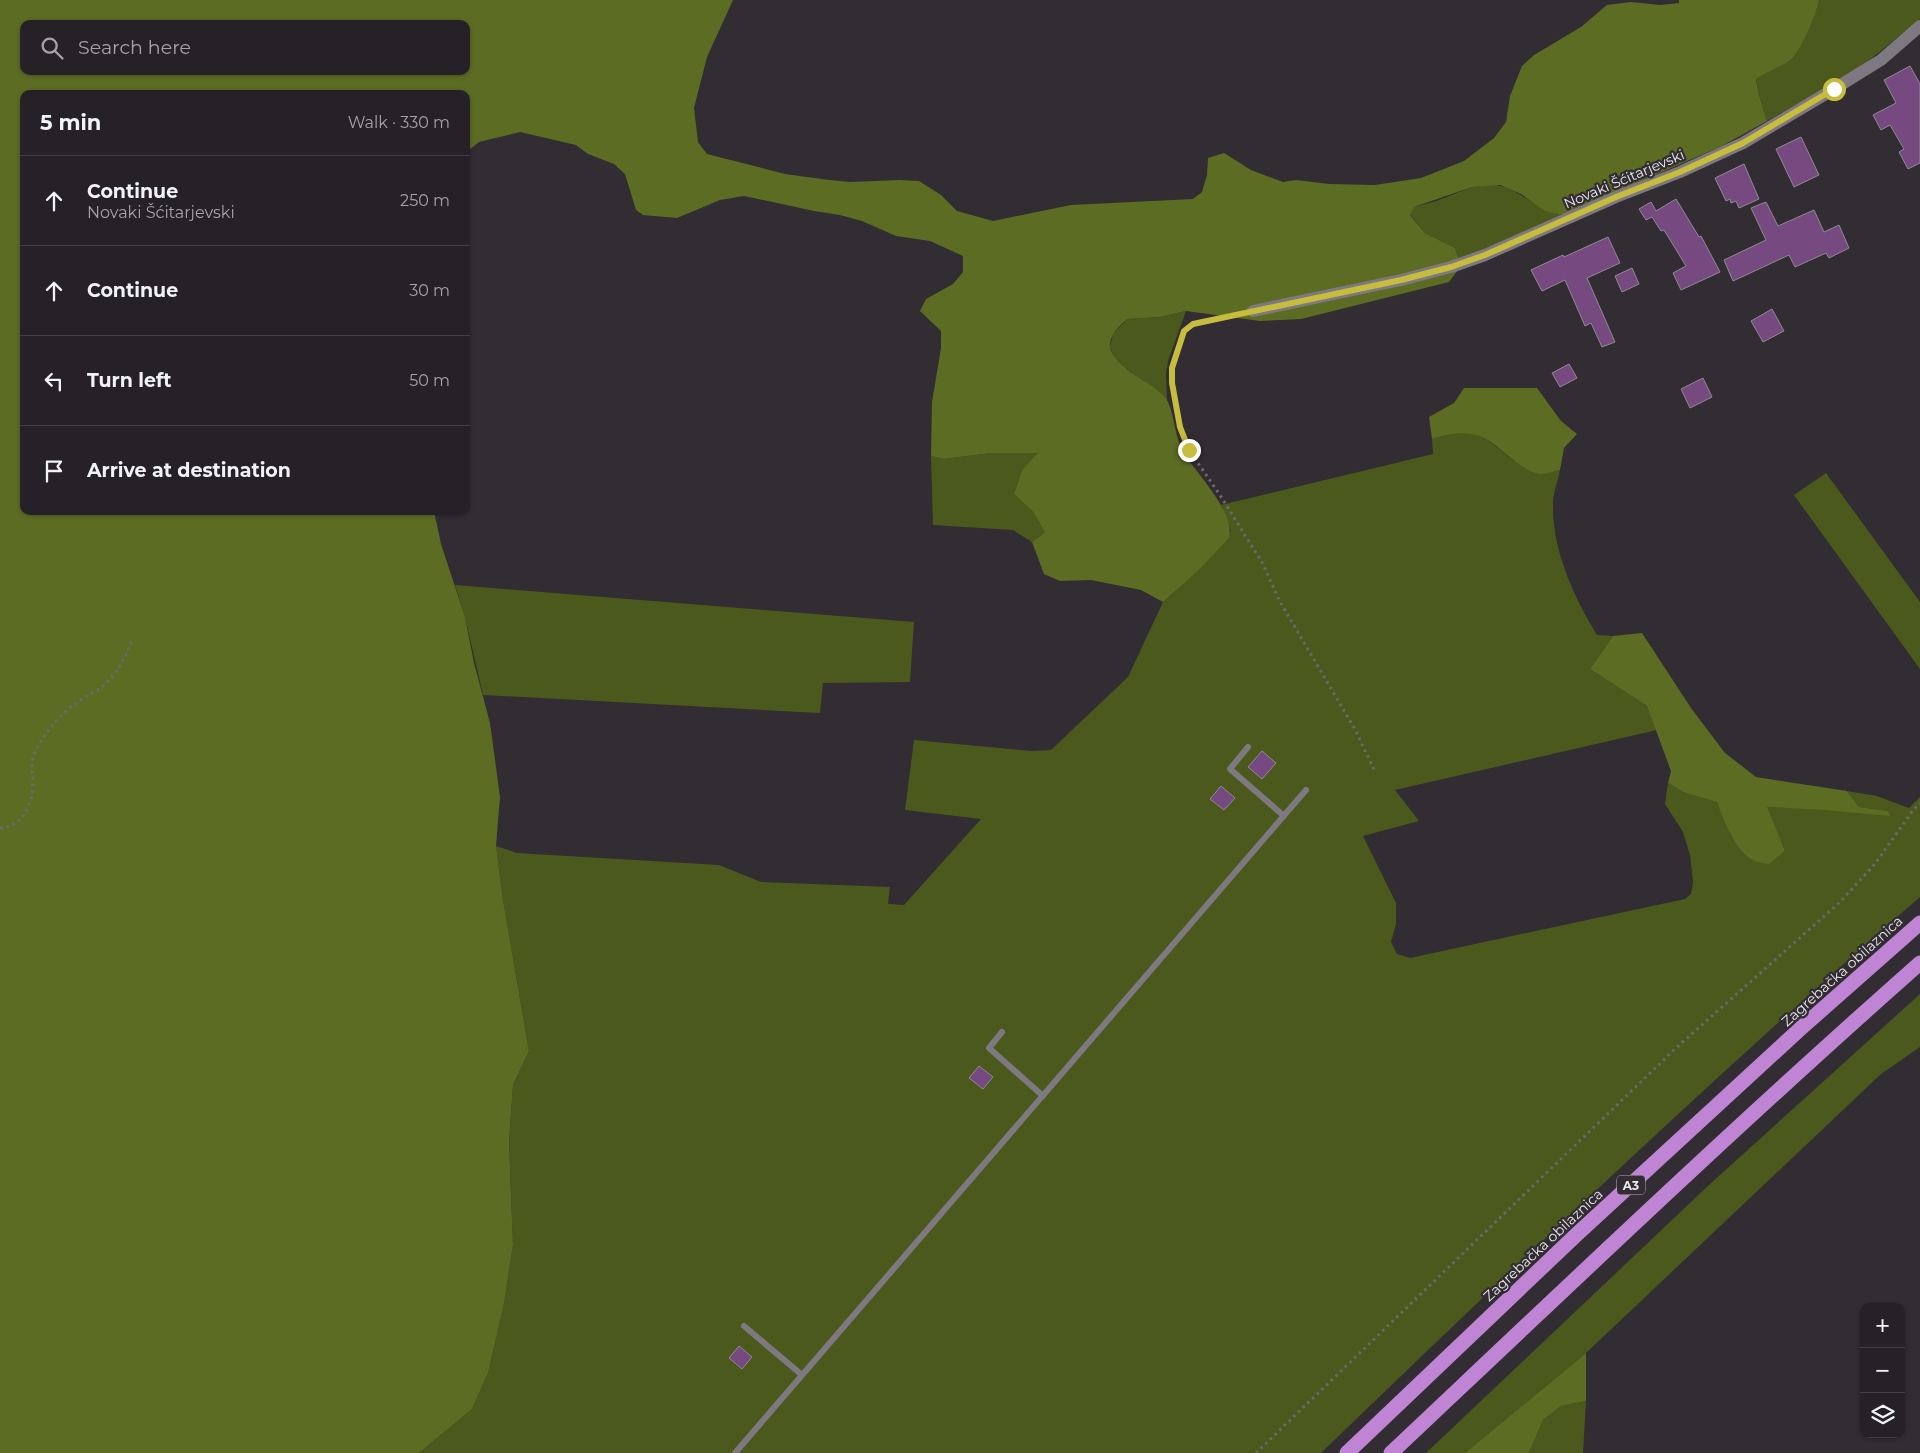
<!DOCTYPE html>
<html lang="en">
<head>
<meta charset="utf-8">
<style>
  body { margin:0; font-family:Montserrat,sans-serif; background:#2e292e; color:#f1f3f6 }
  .controls { position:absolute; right:15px; bottom:15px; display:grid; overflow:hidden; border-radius:10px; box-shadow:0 1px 4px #0004 }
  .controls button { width:45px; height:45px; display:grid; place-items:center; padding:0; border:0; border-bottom:1px solid #423e43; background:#262126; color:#f1f3f6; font:25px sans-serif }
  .stop { position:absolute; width:15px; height:15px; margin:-11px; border:4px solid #c6bc3d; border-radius:50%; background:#fff }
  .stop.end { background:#c6bc3d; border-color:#fff; box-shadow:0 1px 5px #0008 }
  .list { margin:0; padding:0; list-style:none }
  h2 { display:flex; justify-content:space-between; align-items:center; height:65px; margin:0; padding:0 20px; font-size:21px }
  h2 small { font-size:16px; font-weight:400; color:#a4a3a7 }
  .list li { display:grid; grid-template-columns:32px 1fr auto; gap:15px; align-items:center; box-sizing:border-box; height:90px; padding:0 20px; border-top:1px solid #423e43 }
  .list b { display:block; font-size:19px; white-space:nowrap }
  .list p { margin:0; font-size:16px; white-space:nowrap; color:#a4a3a7 }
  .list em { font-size:16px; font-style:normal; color:#a4a3a7 }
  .icon { flex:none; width:28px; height:28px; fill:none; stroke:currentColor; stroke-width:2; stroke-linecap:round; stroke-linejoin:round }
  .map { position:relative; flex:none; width:1920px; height:1453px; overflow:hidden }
  .search { position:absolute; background:#262126; box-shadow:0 1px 4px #0004; left:20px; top:20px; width:450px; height:55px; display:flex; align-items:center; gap:12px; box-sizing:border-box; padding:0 18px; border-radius:10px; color:#a4a3a7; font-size:19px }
  .panel { position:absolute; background:#262126; box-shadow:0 1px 4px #0004; left:20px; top:90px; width:450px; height:425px; border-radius:10px }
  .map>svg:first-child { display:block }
  .green { fill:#4c591d }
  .forest { fill:#5c6c23; fill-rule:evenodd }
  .building { fill:#764a80; stroke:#908a92 }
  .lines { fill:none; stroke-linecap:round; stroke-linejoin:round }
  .path { stroke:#6d686e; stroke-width:3; stroke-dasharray:2.5 4; stroke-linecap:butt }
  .service { stroke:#7e7880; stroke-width:6 }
  .minor { stroke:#7e7880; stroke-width:12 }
  .motorway { stroke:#bf85d4; stroke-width:15 }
  .route { stroke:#c6bc3d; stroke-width:6 }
  .labels { text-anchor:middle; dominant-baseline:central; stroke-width:4.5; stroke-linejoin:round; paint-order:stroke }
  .shield { fill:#322c33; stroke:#b4b0b5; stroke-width:1 }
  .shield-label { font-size:12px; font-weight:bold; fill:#ece9ed }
  .street-label { font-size:14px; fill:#ece9ed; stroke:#322c33 }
</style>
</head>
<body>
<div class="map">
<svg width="1920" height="1453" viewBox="0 0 1920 1453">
  <rect width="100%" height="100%" fill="#322c33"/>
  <path class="green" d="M1819,0H1920V19L1856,71L1767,121C1763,107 1758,94 1756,79C1765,73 1788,64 1793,58C1802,48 1816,13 1819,0Z
    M1492,185C1506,185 1517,193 1529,200C1539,207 1552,210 1563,215L1459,260L1455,248L1425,233L1410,214L1414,207L1436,201L1472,187Z
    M1186,311L1168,361L1166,374L1167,401L1154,388L1114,360L1110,346L1113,334L1127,319L1160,317Z
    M1453,433C1459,434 1467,432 1473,434C1498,440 1514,470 1541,473C1547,474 1555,471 1560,470C1558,481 1553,493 1553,504C1552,550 1574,597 1597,635L1613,636L1590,669L1647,706L1657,730L1395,790L1419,821L1363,836L1396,903V924L1391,942L1397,954L1410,958L1685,899L1691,894L1693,882L1690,855L1683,832L1665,804L1668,783L1685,793L1717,802L1732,837L1743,851H1785L1766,807L1888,811L1859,807L1847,791L1877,796L1909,808L1920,797V897C1714,1076 1517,1264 1321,1453H419L472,1409L488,1373L504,1304L513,1245L509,1142L513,1085L529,1051L503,900L496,846L517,853L719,865L761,882L890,887L888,904L904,905L981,819L905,810L914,740L1032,751L1051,750L1128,677L1163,602L1197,572L1231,531L1221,505L1433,454L1432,439Z
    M991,453H1039L1022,470L1014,494L1033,512L1045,532L1032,542L1013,530L933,525L931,456L944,459Z
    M1826,473L1920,602V669L1794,495Z
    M455,585L914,622L910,682L823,683L820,713L483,695L465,617Z
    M1920,994V1047L1881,1074L1586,1353L1465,1453H1426L1710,1184Z
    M1586,1401L1583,1453H1529L1543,1420L1561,1406Z"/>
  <path class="forest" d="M0,0H733L707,57L694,108L698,142L707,154L785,174L829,180L850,182L899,180L919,181L941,195L957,211L993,221L1071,205L1193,199L1202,192L1207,175L1208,158L1224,153L1251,170L1283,182L1296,180L1329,184L1375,185L1421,178L1464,161L1494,138L1506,122L1510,96L1522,66L1534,55L1581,27L1607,5L1631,2L1660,5L1679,3V0H1819C1816,15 1803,46 1793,58C1788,64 1765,73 1756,79C1758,94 1763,107 1767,121L1722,146L1563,215L1545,211L1521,194L1500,185L1472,187L1414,207L1410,215L1425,233L1455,248L1461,266L1449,282L1301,319L1260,321L1186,311L1160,317L1127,319C1123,323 1117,328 1114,333C1094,365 1157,380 1168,402C1175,417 1174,436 1184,453C1196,473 1236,513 1229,538L1197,572L1163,602L1141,590L1091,580L1060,581L1044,574L1032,542L1045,532L1033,512L1014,494L1022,470L1038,453H991L944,459L931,456L932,402L941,348V331L920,311L926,299L953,284L963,272V256L930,241L896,236L862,221L840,215L814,211L744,196L720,200L677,218L643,215L636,210L625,174L614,164L588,154L576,145L520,132L479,142L469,150L466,156V94H24V511H434L441,544L465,617L474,663L490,723L500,797L496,846L503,900L529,1051L513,1085L509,1142L513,1245L504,1304L488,1373L472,1409L419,1453H0ZM24,24H466V71H24Z
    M1464,388H1537L1561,421L1577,434L1564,448L1560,470C1555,471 1547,474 1541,474C1515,471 1497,437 1471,434C1457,432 1445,435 1432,439L1429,417L1454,403Z
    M1642,633L1691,708L1725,753L1756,777L1847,791L1859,807L1888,811L1890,816L1825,810L1767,807L1785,851L1769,864C1765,863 1760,863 1757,862C1736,854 1724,821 1717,802L1685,793L1668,783L1671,771L1647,706L1590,669L1613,636Z
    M1586,1353V1401L1561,1406L1543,1420L1529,1453H1465Z"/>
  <path class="building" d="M1910,66L1920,84V163L1908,169L1899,152L1904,149L1890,125L1881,130L1873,115L1896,103L1884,80Z
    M1801,137L1819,175L1794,187L1776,149Z
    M1744,164L1759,199L1739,208L1736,201L1731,203L1730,199L1726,201L1715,178Z
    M1676,199L1699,237L1701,236L1720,272L1681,290L1673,273L1686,266L1664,230L1661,231L1652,217L1646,220L1639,209L1651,202L1656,211Z
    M1766,202L1778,226L1814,210L1824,232L1839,225L1849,248L1829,258L1826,253L1795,267L1789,255L1733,281L1724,260L1766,240L1751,208Z
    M1608,237L1620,263L1587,278L1615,342L1602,347L1591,323L1585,326L1565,280L1542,291L1531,270L1563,255L1564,257Z
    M1632,268L1639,284L1622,292L1615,276Z
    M1772,309L1784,331L1763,342L1751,321Z
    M1569,364L1577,378L1560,387L1552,373Z
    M1703,378L1712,397L1690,408L1681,389Z
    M1262,751L1276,763L1262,779L1248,767Z
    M1221,786L1235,798L1224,810L1210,799Z
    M979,1066L993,1077L983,1089L969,1078Z
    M739,1346L752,1357L742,1369L729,1358Z"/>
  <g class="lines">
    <path class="path" d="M1242,313L1193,324L1183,331L1173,368L1172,383L1174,402L1180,427L1189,450L1220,495L1263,564L1279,600L1356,731L1375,772
      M0,828C22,827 33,805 33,784C33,777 32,771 32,765C32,756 36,750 40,743C51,724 66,709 85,697C89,694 95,692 99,689C116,677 126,658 132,639
      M1256,1453L1676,1048L1839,903L1875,864L1911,813L1920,803"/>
    <path class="service" d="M1248,747L1230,769L1284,816
      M1002,1032L989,1048L1043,1096
      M744,1326L802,1375
      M735,1453L1306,790"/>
    <path class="minor" d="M1253,311L1401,280L1451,267L1485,255L1616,197L1680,172L1743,143L1834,89L1881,60L1920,26"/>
    <path class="motorway" d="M1347,1453L1576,1235L1800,1029L1920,923
      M1391,1453C1566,1288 1740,1122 1920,963"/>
  </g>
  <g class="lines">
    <path class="route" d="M1189,450L1180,427L1172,383V368L1184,331L1193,324L1401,280L1451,267L1485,255L1616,197L1680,172L1743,143L1834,89"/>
  </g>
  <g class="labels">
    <rect class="shield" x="1617" y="1175.5" width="28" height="19" rx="4"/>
    <g class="shield-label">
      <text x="1631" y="1185">A3</text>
    </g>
    <g class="street-label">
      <text transform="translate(1624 179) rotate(-23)">Novaki Šćitarjevski</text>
      <text transform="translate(1842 971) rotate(-42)">Zagrebačka obilaznica</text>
      <text transform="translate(1543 1245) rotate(-43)">Zagrebačka obilaznica</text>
    </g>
  </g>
</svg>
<div class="controls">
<button>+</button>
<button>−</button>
<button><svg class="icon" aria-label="layers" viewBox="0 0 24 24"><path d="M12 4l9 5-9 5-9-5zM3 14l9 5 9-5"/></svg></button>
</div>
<div class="stop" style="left:1834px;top:89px"></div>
<div class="stop end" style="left:1189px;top:450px"></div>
<div class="search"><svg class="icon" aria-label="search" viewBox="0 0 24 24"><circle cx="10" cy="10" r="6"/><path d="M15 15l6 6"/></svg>Search here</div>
<section class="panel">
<h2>5 min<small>Walk · 330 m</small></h2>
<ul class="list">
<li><svg class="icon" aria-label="ahead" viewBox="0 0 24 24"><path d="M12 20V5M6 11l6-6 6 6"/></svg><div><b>Continue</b><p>Novaki Šćitarjevski</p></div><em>250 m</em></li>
<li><svg class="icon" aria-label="ahead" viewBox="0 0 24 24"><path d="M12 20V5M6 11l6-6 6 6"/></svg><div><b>Continue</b></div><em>30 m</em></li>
<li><svg class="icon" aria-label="left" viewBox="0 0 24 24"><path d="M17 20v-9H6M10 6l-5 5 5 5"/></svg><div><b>Turn left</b></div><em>50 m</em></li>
<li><svg class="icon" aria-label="arrive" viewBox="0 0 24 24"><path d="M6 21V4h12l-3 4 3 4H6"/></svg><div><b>Arrive at destination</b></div></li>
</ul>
</section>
</div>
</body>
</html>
